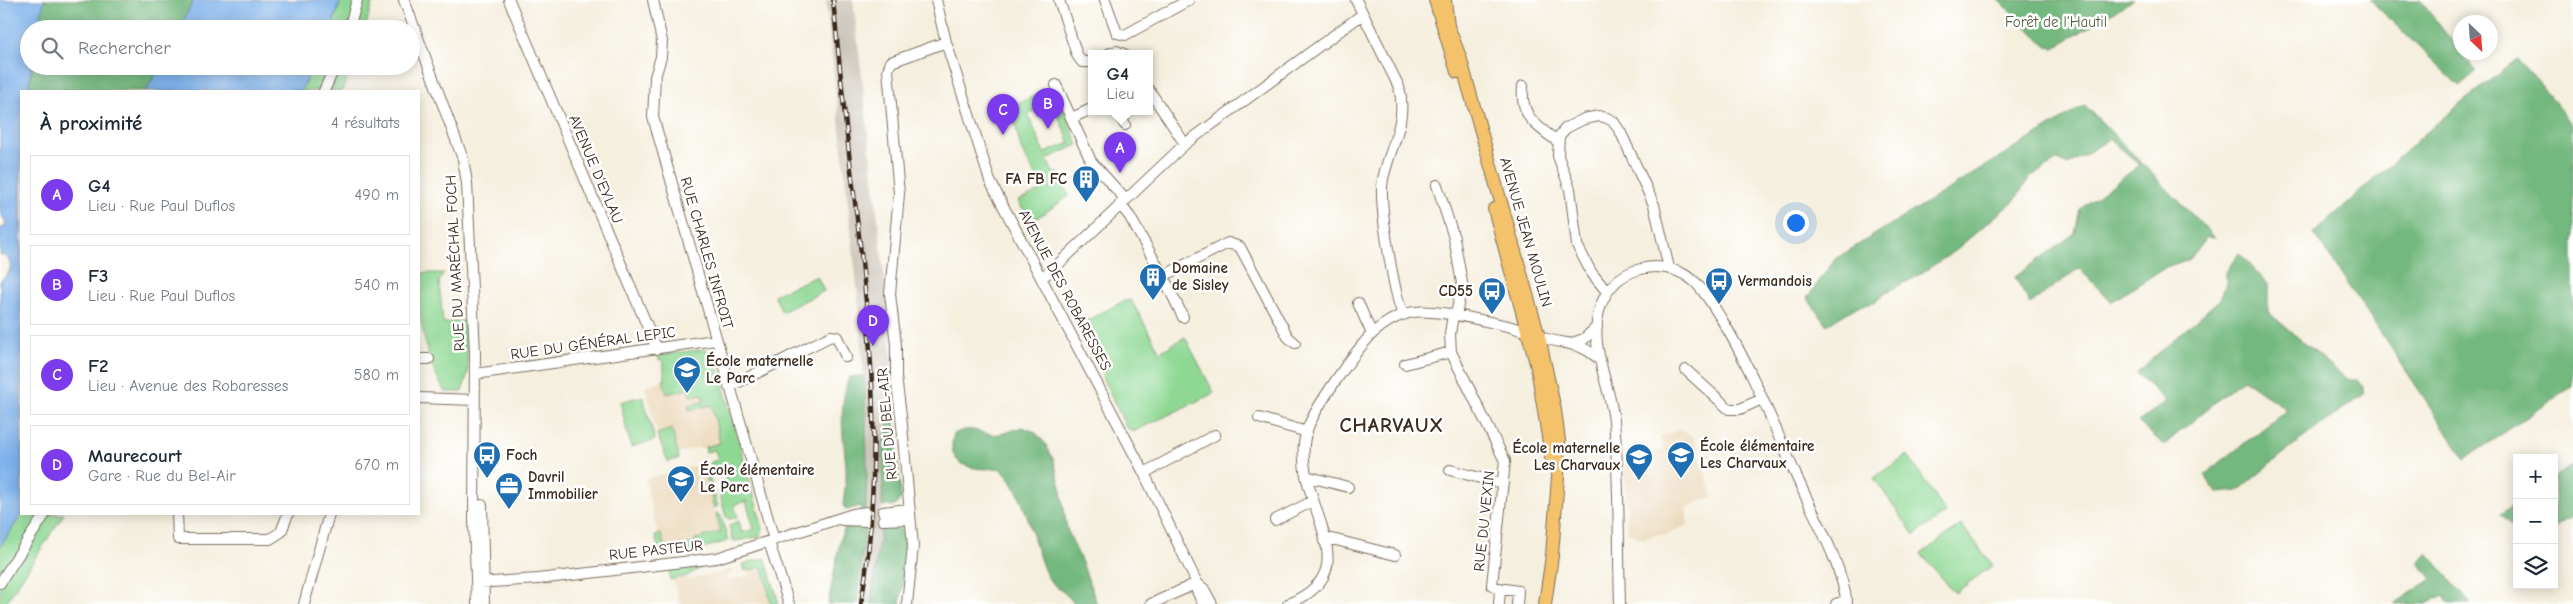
<!DOCTYPE html>
<html lang="fr">
<head>
<meta charset="utf-8">
<style>
  body { margin:0; font-family:"Comic Neue",sans-serif; background:#f2f2f3; color:#1f2937 }
  .controls { position:absolute; right:15px; bottom:15px; display:grid; overflow:hidden; border-radius:0px; box-shadow:0 2px 12px #0003 }
  .controls button { width:45px; height:45px; display:grid; place-items:center; padding:0; border:0; border-bottom:1px solid #e0e1e3; background:#fff; color:#1f2937; font:25px sans-serif }
  .compass { position:absolute; left:2453px; top:15px; width:45px; height:45px; border-radius:50%; background:#fff; box-shadow:0 2px 12px #0003; rotate:155deg }
  .you { position:absolute; left:1795px; top:222px; width:18px; height:18px; margin:-12px; border:4px solid #fff; border-radius:50%; background:#1a73e8; box-shadow:0 0 0 8px #1a73e833 }
  .badge { display:grid; place-items:center; width:32px; height:32px; border-radius:50%; background:#7c3aed; color:#fff; font-size:16px; font-weight:700 }
  .pin { position:absolute; translate:-50% -41px; filter:drop-shadow(0 1px 2px #0008) }
  .pin::after { content:''; position:absolute; top:26px; width:18px; height:15px; background:inherit; clip-path:polygon(0 0,100% 0,50% 100%) }
  .popup { position:absolute; left:1088px; top:50px; width:65px; height:65px; box-sizing:border-box; display:grid; place-content:center; border-radius:0px; background:#fff; filter:drop-shadow(0 1px 4px #0005); font-size:16px; white-space:nowrap; color:#747a83 }
  .popup b { font-size:19px; color:#1f2937 }
  .popup::after { content:''; position:absolute; left:50%; top:100%; margin-left:-10px; border:10px solid transparent; border-top-color:#fff }
  .list { margin:0; padding:0; list-style:none }
  h2 { display:flex; justify-content:space-between; align-items:center; height:65px; margin:0; padding:0 20px; font-size:21px }
  h2 small { font-size:16px; font-weight:400; color:#747a83 }
  .list li { display:grid; grid-template-columns:32px 1fr auto; gap:15px; align-items:center; box-sizing:border-box; height:80px; margin:0 10px 10px; padding:0 10px; border:1px solid #e0e1e3; border-radius:0px }
  .list b { display:block; font-size:19px; white-space:nowrap }
  .list p { margin:0; font-size:16px; white-space:nowrap; color:#747a83 }
  .list em { font-size:16px; font-style:normal; color:#747a83 }
  .icon { flex:none; width:28px; height:28px; fill:none; stroke:currentColor; stroke-width:2; stroke-linecap:round; stroke-linejoin:round }
  .map { position:relative; flex:none; width:2573px; height:604px; overflow:hidden }
  .search { position:absolute; background:#fff; box-shadow:0 2px 12px #0003; left:20px; top:20px; width:400px; height:55px; display:flex; align-items:center; gap:12px; box-sizing:border-box; padding:0 18px; border-radius:28px; color:#747a83; font-size:19px }
  .panel { position:absolute; background:#fff; box-shadow:0 2px 12px #0003; left:20px; top:90px; width:400px; height:425px; border-radius:0px }
  .map>svg:first-child { display:block }
  .built { fill:#ebd8ba }
  .industrial { fill:#cbc3b8 }
  .green { fill:#8fd894; stroke:#658159 }
  .forest { fill:#73b87e; stroke:#57714e }
  .water { fill:#7fb2eb; stroke:#5d6e84 }
  .lines { fill:none; stroke-linecap:round; stroke-linejoin:round }
  .minor-tunnel { stroke:#d0c8b8; stroke-width:10; stroke-dasharray:10 5; stroke-linecap:butt }
  .minor-casing { stroke:#7c6f61; stroke-width:12 }
  .major-casing { stroke:#7c6f61; stroke-width:14 }
  .minor { stroke:#fff; stroke-width:10 }
  .major { stroke:#f3c26a; stroke-width:12 }
  .rail-casing { stroke:#3b2a1e; stroke-width:4.5 }
  .rail { stroke:#fff; stroke-width:2.5; stroke-dasharray:8; stroke-linecap:butt }
  .labels { text-anchor:middle; dominant-baseline:central; stroke-width:5; stroke-linejoin:round; paint-order:stroke }
  .park-label { font-size:15px; fill:#545e41; stroke:#fff }
  .street-label { font-size:15px; fill:#3b2a1e; stroke:#fff }
  .poi-label { font-size:15px; font-weight:bold; fill:#3b2a1e; stroke:#fff; text-anchor:start }
  .district-label { font-size:20px; font-weight:bold; letter-spacing:1px; fill:#3b2a1e; stroke:#fff }
</style>
</head>
<body>
<div class="map">
<svg width="2573" height="604" viewBox="0 0 2573 604">
  <rect width="100%" height="100%" fill="#fff"/>
  <filter id="ink" filterUnits="userSpaceOnUse"><feTurbulence type="fractalNoise" baseFrequency=".02" numOctaves="2"/><feDisplacementMap in="SourceGraphic" scale="10" xChannelSelector="R" yChannelSelector="G"/><feConvolveMatrix kernelMatrix="1 2 1 2 8 2 1 2 1" color-interpolation-filters="sRGB"/></filter>
  <filter id="wash" filterUnits="userSpaceOnUse"><feTurbulence type="fractalNoise" baseFrequency=".0096" numOctaves="4" result="noise"/><feDisplacementMap in="SourceGraphic" scale="20" xChannelSelector="R" yChannelSelector="G"/><feGaussianBlur stdDeviation="1.12" result="paint"/><feColorMatrix in="noise" values="0 0 0 0 0 0 0 0 0 0 0 0 0 0 0 0 0 1.4 0 .05"/><feComposite in="paint" operator="in"/></filter>
  <g filter="url(#wash)">
    <rect width="100%" height="100%" fill="#f5efde"/>
    <path class="built" d="M706,349L716,359L739,443L706,452L705,447L699,449L698,447L677,454L672,429L657,434L645,386L665,380L664,359L659,360L658,355Z
      M1680,430L1693,436L1713,496L1686,507L1688,524L1664,536L1658,534L1644,539L1628,533L1624,464L1664,449L1660,437Z
      M702,464L721,532L695,539L696,543L668,548L664,546L661,535L658,536L645,479Z
      M761,566L764,571L762,572L771,604H680L673,580L687,576L688,580L732,569L733,573L727,575L729,581L750,575L748,569Z"/>
    <path class="industrial" d="M826,0H853L890,325L894,389L884,439L881,527L871,604H856L865,526L868,431L859,305Z"/>
    <path class="green" d="M341,0H373L365,29H331Z
      M313,66H352L342,91H301Z
      M1052,88L1061,102L1028,114L1044,153L1070,143L1054,107L1062,105L1078,145L1047,159L1053,173H1059L1069,196L1030,223L1018,201L1043,190L1021,149L1011,106Z
      M422,273H444L439,281L443,323L466,321L468,373L462,392H446C427,369 413,302 422,273Z
      M817,276L824,291L782,312L774,295Z
      M1131,300L1160,352L1185,337L1214,393L1133,432L1126,427L1102,377L1104,372L1080,324L1124,301Z
      M706,349L716,359L763,529L759,537L735,541L732,539L729,525L739,521L742,533L754,529L746,501L734,505L738,518L729,519L726,517L719,492L728,489L723,471L714,473L710,465L711,462L718,460L715,450L706,452L705,447L720,443L712,405L689,410L688,405L704,402L702,394L690,396L688,389L667,394L663,380H665C663,372 665,365 663,359L659,360L658,355Z
      M643,396L655,440L631,447L620,402Z
      M672,429L679,458L668,462L657,434Z
      M1908,455L1946,513L1914,535L1874,478Z
      M702,464H705L718,506L714,508Z
      M716,513H718L721,516L728,541L689,552L660,556L655,536L661,534L664,546L668,548L695,543V539L721,532Z
      M22,514H64L5,604H0V547Z
      M1961,525L1993,565L1955,593L1921,554Z
      M766,558V560L779,604H771L763,567L745,571L743,564Z
      M702,567L687,576L670,580L669,570Z"/>
    <path class="forest" d="M44,0H194L179,29H38Z
      M1999,0H2133L2054,48L2047,47Z
      M2370,0H2420L2476,72L2459,86Z
      M2517,59L2539,83L2573,126V386L2465,459L2314,233L2439,121Z
      M32,66H160L146,91H28Z
      M2085,105L2215,238L2207,237L2190,259L2166,267L2111,302L2079,268L2030,304L2015,277L2075,233L2080,209L2140,165L2110,139L2068,165L2058,160L2029,178L2016,199L1952,253L1914,278L1886,292L1875,303L1858,306L1827,325L1807,298L1835,259Z
      M2239,253L2268,284V312L2348,380H2358L2364,387V394L2295,444L2238,491L2217,493L2204,475L2287,410L2243,379L2164,445L2138,422L2166,401L2136,373L2220,299L2226,283V272Z
      M864,376C869,452 868,529 856,604H828L841,536L845,528L859,526L861,506L846,510L843,505C844,492 847,479 846,466C843,432 838,410 849,377Z
      M890,408L894,415L901,498L895,506H882L884,439L888,432L887,410Z
      M1023,427L1035,432L1045,443L1054,461L1060,484L1067,529L1083,565L1097,604H1074C1068,592 1053,588 1047,576C1031,543 1027,490 999,468C974,471 944,467 954,434C973,423 982,437 1000,434C1007,433 1015,429 1023,427Z
      M2573,464V516L2554,529V477Z
      M2517,502V532L2500,514Z
      M881,527L901,529L906,535L907,549L900,604H871Z
      M2427,553L2471,604H2449L2444,595L2428,604H2394L2432,579L2419,562Z"/>
    <path class="water" d="M0,0H44L38,29H29V66H32L28,91H21L22,514L0,547V281C10,274 14,266 6,256L0,255V227L4,228L6,223L0,212Z
      M194,0H341L331,29H179Z
      M160,66H313L301,91H146Z"/>
  </g>
  <g filter="url(#ink)">
    <g class="lines">
      <path class="minor-tunnel" d="M866,512H883
        M866,521L883,520"/>
      <g class="minor-casing">
        <path id="minor" d="M404,0L463,159L467,183L475,353L474,523L477,604
          M509,0L657,349
          M653,0L662,41L661,57L655,77L653,117L774,540
          M936,0L946,42L990,181L1144,473L1197,583L1204,589L1212,604
          M1059,0L1077,55L1082,62H1091
          M1105,0L1117,33L1125,35L1189,0
          M1356,0L1399,87C1408,122 1390,146 1383,179C1378,202 1394,293 1403,315
          M349,29L357,0
          M1108,54L1117,51L1124,54
          M1056,85L1091,161L1125,199
          M1523,86C1520,116 1535,125 1557,141
          M1149,90L1185,144
          M324,91L335,66
          M1119,112L1125,125
          M1072,118L1091,109
          M1437,185L1454,238L1462,283L1456,316
          M1120,204L1130,217L1163,276
          M1042,277L1051,271L1185,144L1363,14
          M1607,292L1591,272L1577,245L1570,189L1558,156L1559,136L1566,128L1584,119L1599,116L1607,118L1613,121L1621,133L1654,205L1669,268
          M1358,303L1372,334
          M1453,315L1450,334L1451,352L1505,461L1492,585L1498,588L1518,591L1517,604
          M1183,317L1163,276L1228,243L1240,247L1288,337L1295,343
          M1572,343L1584,339L1597,327
          M419,359H429
          M1405,364L1451,352
          M1686,370L1729,409H1740L1762,399
          M475,374L715,340
          M729,387L831,336L837,337L846,357
          M419,398L475,400
          M1259,418L1307,432
          M1450,470L1503,484
          M1144,473L1215,435
          M1306,476L1348,487
          M482,505L484,604
          M883,512L909,509
          M177,514L178,539H270L281,532L288,514
          M842,520L866,521
          M883,520L910,519
          M1275,520L1313,501
          M1324,541L1332,539L1395,555
          M769,542L789,604
          M0,583L45,514
          M477,583L538,579L717,558L853,514L866,512
          M1197,583V591L1203,604
          M304,604L329,514
          M907,604L913,546L901,415L896,377V345L890,294L899,194L888,70L891,62L946,42
          M1151,604L1197,583
          M1288,604C1305,597 1323,586 1327,566C1332,536 1305,492 1304,460C1303,450 1304,439 1307,430C1315,407 1356,350 1373,333C1383,324 1397,316 1409,313C1429,307 1481,320 1503,325C1515,327 1526,332 1538,336C1564,346 1577,339 1600,360
          M1499,604L1500,588
          M1620,604C1618,543 1620,482 1614,421C1610,385 1589,347 1599,311C1605,290 1619,274 1641,269C1660,264 1680,269 1695,282C1706,293 1714,307 1722,320C1753,371 1774,427 1799,482C1816,520 1841,562 1847,604
          M1836,604L1847,600"/>
      </g>
      <g class="major-casing">
        <path id="major" d="M1435,0L1457,72
          M1445,0L1448,26L1460,57L1539,337L1555,410L1559,441L1558,477L1552,556L1545,604
          M1494,209L1537,367L1552,462"/>
      </g>
      <use href="#minor" class="minor"/>
      <use href="#major" class="major"/>
      <g class="rail-casing">
        <path id="rail" d="M833,0C839,57 844,113 851,170C869,313 886,460 861,604"/>
      </g>
      <use href="#rail" class="rail"/>
    </g>
  </g>
  <defs>
    <g id="building-pin" transform="scale(1.4375)"><path d="M0 17L-7.5 6A9.5 9.5 0 1 1 7.5 6Z" fill="#1f6fb2" stroke="#fff"/><path d="M-4-6H4V6H1V3H-1V6H-4ZM-2.5-4.3h1.7v1.8h-1.7ZM.8-4.3h1.7v1.8H.8ZM-2.5-1h1.7V.8h-1.7ZM.8-1h1.7V.8H.8Z" fill="#fff"/></g>
    <g id="bus-pin" transform="scale(1.4375)"><path d="M0 17L-7.5 6A9.5 9.5 0 1 1 7.5 6Z" fill="#1f6fb2" stroke="#fff"/><path d="M-5-6H5V4H4V6H2V4H-2V6H-4V4H-5ZM-3.5-4V0h7V-4ZM-3.5 1.2v1.5H-2V1.2ZM2 1.2v1.5H3.5V1.2Z" fill="#fff"/></g>
    <g id="school-pin" transform="scale(1.4375)"><path d="M0 17L-7.5 6A9.5 9.5 0 1 1 7.5 6Z" fill="#1f6fb2" stroke="#fff"/><path d="M0-5L7-2L0 1L-7-2ZM-4 1L0 2.5L4 1V4Q0 6-4 4Z" fill="#fff"/></g>
    <g id="office-pin" transform="scale(1.4375)"><path d="M0 17L-7.5 6A9.5 9.5 0 1 1 7.5 6Z" fill="#1f6fb2" stroke="#fff"/><path d="M-6-3h4V-5.5h4V-3h4V5H-6ZM-1-4.5V-3h2v-1.5ZM-6 0V1H6V0Z" fill="#fff"/></g>
  </defs>
  <g fill-rule="evenodd">
    <use href="#building-pin" x="1086" y="179"/>
    <use href="#building-pin" x="1153" y="277"/>
    <use href="#bus-pin" x="1719" y="281"/>
    <use href="#bus-pin" x="1492" y="291"/>
    <use href="#school-pin" x="687" y="370"/>
    <use href="#bus-pin" x="487" y="455"/>
    <use href="#school-pin" x="1681" y="455"/>
    <use href="#school-pin" x="1639" y="457"/>
    <use href="#school-pin" x="681" y="479"/>
    <use href="#office-pin" x="509" y="486"/>
  </g>
  <g class="labels">
    <g class="park-label">
      <text x="2056" y="22">Forêt de l'Hautil</text>
    </g>
    <g class="street-label">
      <text transform="translate(596 169) rotate(67)">AVENUE D'EYLAU</text>
      <text transform="translate(1526 232) rotate(74)">AVENUE JEAN MOULIN</text>
      <text transform="translate(707 253) rotate(74)">RUE CHARLES INFROIT</text>
      <text transform="translate(455 263) rotate(-93)">RUE DU MARÉCHAL FOCH</text>
      <text transform="translate(1065 290) rotate(62)">AVENUE DES ROBARESSES</text>
      <text transform="translate(593 343) rotate(-8)">RUE DU GÉNÉRAL LEPIC</text>
      <text transform="translate(887 424) rotate(-95)">RUE DU BEL-AIR</text>
      <text transform="translate(1484 521) rotate(-84)">RUE DU VEXIN</text>
      <text transform="translate(656 550) rotate(-6)">RUE PASTEUR</text>
    </g>
    <g class="poi-label">
      <text x="1067" y="179" text-anchor="end">FA FB FC</text>
      <text x="1172" y="268">Domaine<tspan x="1172" dy="17">de Sisley</tspan></text>
      <text x="1738" y="281">Vermandois</text>
      <text x="1473" y="291" text-anchor="end">CD55</text>
      <text x="706" y="361">École maternelle<tspan x="706" dy="17">Le Parc</tspan></text>
      <text x="1700" y="446">École élémentaire<tspan x="1700" dy="17">Les Charvaux</tspan></text>
      <text x="1620" y="448" text-anchor="end">École maternelle<tspan x="1620" dy="17">Les Charvaux</tspan></text>
      <text x="506" y="455">Foch</text>
      <text x="700" y="470">École élémentaire<tspan x="700" dy="17">Le Parc</tspan></text>
      <text x="528" y="477">Davril<tspan x="528" dy="17">Immobilier</tspan></text>
    </g>
    <g class="district-label">
      <text x="1392" y="425">CHARVAUX</text>
    </g>
  </g>
</svg>
<div class="controls">
<button>+</button>
<button>−</button>
<button><svg class="icon" aria-label="layers" viewBox="0 0 24 24"><path d="M12 4l9 5-9 5-9-5zM3 14l9 5 9-5"/></svg></button>
</div>
<svg class="compass" viewBox="-18 -18 36 36"><path d="M0-13l5 13h-10z" fill="#e53935"/><path d="M0 13l5-13h-10z" fill="#747a83"/></svg>
<div class="you"></div>
<div class="pin badge" style="left:1120px;top:173px">A</div>
<div class="popup"><b>G4</b>Lieu</div>
<div class="pin badge" style="left:1048px;top:129px">B</div>
<div class="pin badge" style="left:1003px;top:135px">C</div>
<div class="pin badge" style="left:873px;top:346px">D</div>
<div class="search"><svg class="icon" aria-label="search" viewBox="0 0 24 24"><circle cx="10" cy="10" r="6"/><path d="M15 15l6 6"/></svg>Rechercher</div>
<section class="panel">
<h2>À proximité<small>4 résultats</small></h2>
<ul class="list">
<li><span class="badge">A</span><div><b>G4</b><p>Lieu · Rue Paul Duflos</p></div><em>490 m</em></li>
<li><span class="badge">B</span><div><b>F3</b><p>Lieu · Rue Paul Duflos</p></div><em>540 m</em></li>
<li><span class="badge">C</span><div><b>F2</b><p>Lieu · Avenue des Robaresses</p></div><em>580 m</em></li>
<li><span class="badge">D</span><div><b>Maurecourt</b><p>Gare · Rue du Bel-Air</p></div><em>670 m</em></li>
</ul>
</section>
</div>
</body>
</html>
